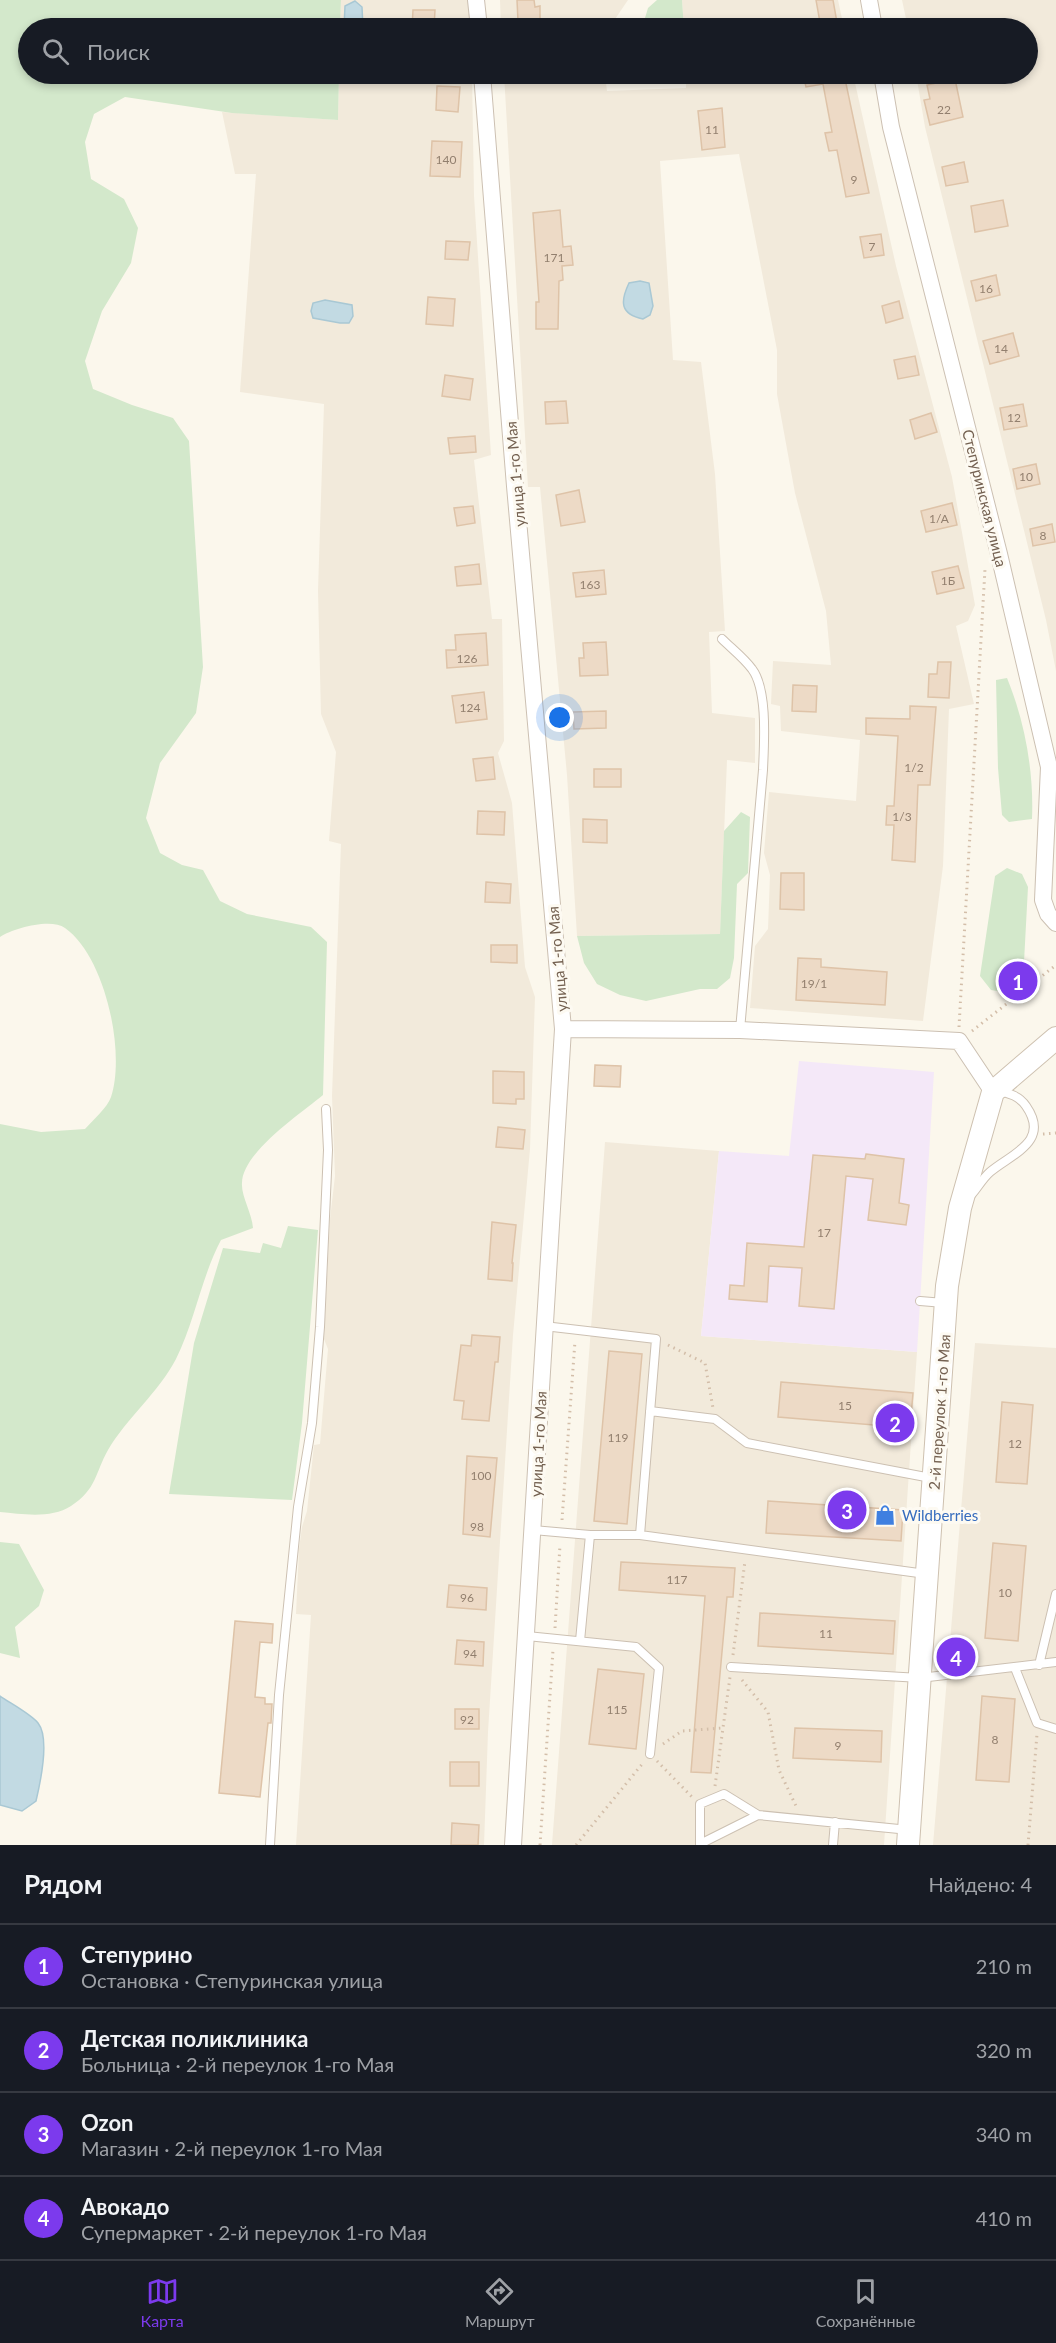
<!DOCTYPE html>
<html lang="ru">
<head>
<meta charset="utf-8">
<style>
  body { margin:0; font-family:Lato,sans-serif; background:#20242c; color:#f1f3f6 }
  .you { position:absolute; left:560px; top:718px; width:21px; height:21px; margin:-15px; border:4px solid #fff; border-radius:50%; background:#1a73e8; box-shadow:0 0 0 9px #1a73e833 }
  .badge { display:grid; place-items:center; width:39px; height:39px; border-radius:50%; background:#7c3aed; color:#fff; font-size:20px; font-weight:700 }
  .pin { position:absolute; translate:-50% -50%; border:3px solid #fff; box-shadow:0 2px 6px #0006 }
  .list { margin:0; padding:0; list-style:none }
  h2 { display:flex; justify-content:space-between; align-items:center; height:78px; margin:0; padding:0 24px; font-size:26px }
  h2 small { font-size:20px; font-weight:400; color:#9ea1a6 }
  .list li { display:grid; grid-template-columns:39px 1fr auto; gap:18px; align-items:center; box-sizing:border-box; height:84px; padding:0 24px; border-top:2px solid #363941 }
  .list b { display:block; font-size:22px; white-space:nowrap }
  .list p { margin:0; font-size:20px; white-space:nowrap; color:#9ea1a6 }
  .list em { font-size:20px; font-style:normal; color:#9ea1a6 }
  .icon { flex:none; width:33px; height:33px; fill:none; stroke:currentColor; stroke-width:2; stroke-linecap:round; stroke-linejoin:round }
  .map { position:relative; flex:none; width:1056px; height:1845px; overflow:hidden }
  .search { position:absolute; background:#171b24; box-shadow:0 3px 9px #0003; left:18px; right:18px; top:18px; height:66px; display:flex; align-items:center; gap:15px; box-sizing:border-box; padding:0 21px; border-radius:33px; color:#9ea1a6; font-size:22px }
  .sheet { height:414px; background:#171b24 }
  nav { display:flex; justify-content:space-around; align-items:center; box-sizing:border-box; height:84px; border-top:2px solid #363941; background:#171b24; font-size:16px; color:#9ea1a6 }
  nav a { display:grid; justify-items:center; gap:3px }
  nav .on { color:#7c3aed }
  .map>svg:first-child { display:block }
  .residential { fill:#f2eadb }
  .education { fill:#f4e8f8 }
  .green { fill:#d3e8cb }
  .water { fill:#c2dae3; stroke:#a9c8d4; stroke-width:1.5 }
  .building { fill:#eddac6; stroke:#dec3a8; stroke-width:1.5 }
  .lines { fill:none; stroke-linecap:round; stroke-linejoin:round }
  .lane-casing { stroke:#ccc0b2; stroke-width:10 }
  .street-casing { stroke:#ccc0b2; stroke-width:18 }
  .secondary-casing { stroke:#cec1b0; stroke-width:24 }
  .path { stroke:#d3bea9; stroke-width:3; stroke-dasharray:1.5 4.5; stroke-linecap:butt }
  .lane { stroke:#fff; stroke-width:8 }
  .street { stroke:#fff; stroke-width:16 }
  .secondary { stroke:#fff; stroke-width:22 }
  .labels { text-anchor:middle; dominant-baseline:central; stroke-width:6; stroke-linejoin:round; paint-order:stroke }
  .number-label { font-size:12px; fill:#927f6e }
  .street-label { font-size:15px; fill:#746151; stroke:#fdfaf2 }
  .shop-label { font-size:15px; fill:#366cbe; stroke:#fdfaf2; text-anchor:start }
</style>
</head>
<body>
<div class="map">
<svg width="1056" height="1845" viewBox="0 0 1056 1845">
  <rect width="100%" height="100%" fill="#fbf7ec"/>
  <path class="residential" d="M341,0H469L470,28H340Z
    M500,0H628L609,28H501Z
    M682,0H838L844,28H684Z
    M902,0H1056V671L1046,620L925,127L916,74H1028V28H908Z
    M339,74H472L474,196L491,455L474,460L492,619H502L504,741L498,753L512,803L525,967L535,997L530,1149L513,1335L488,1732L484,1845H296L311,1615L296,1614L299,1549L302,1527L307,1511L314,1445L320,1444L328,1349L324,1339L330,1219L335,1176L332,1096L341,844L329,841L336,752L321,714L318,591L324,404L240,392L256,174H235L222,112L338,120Z
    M504,74H605L607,91L686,88V74H853L896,266L952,477L975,605L968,621L956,626L974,704L949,709L943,866L923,1021L750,1008L755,946L768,929L770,875L764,853L769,792L856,801L860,740L781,731L780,706L771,704L773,661L831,665L826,611L795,493L777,394V350L739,154L660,161L673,360L701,362L715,474L725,631L709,632L712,713L755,718V763L727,760L720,934L577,936L567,775L540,487H528Z
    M605,1142L719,1151L701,1336L917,1352L884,1845H552Z
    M975,1343L1056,1348V1845H933Z"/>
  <path class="education" d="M799,1061L934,1072L917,1352L701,1336L719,1151L789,1156Z"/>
  <path class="green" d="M0,0H341L340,28H28V74H339L338,120L232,113L125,97L94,114L85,142L91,179L124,199L138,228L131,263L102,311L85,361L93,389L132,405L173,418L189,441L203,667L196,713L160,763L146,818L160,853L182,865L203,870L220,901L247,914L311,927L327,942L323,1095C300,1114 242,1153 242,1183C241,1196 252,1213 253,1228L221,1240C201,1278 195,1321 176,1359C159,1392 126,1419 108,1450C95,1473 97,1489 71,1506C51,1519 22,1514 0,1512V1124L41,1132L85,1129C93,1120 107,1108 111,1097C126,1052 105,956 65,928C51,918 14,928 0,937Z
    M657,0H682L684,28H642L648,8Z
    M1007,678C1025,722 1034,772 1032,819L1009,822L1002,815L998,768L996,680Z
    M741,812L750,817L748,873L737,884L734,958L730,978L717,989H700L646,1001L620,995L597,984L584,963L577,936L720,934L724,831Z
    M1007,868L1022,874L1028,887L1024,962L1009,993L991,990L980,976L995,876Z
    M288,1226L318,1230L302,1423L292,1500L169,1494L194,1343L223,1248L260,1253L263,1243L281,1248Z
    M0,1542L19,1544L44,1590L39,1606L15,1627L20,1658L0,1653Z"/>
  <path class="water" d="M355,1L362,7L363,28H344L345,6Z
    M640,281L649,283L653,306L650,315L643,319C620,314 620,302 629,283Z
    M325,300L352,305L353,316L349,323H340L313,318L311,311L313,303Z
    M0,1696C10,1703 31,1714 38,1723C50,1738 40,1784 36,1801L22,1811L0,1805Z"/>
  <path class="building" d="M517,0H534L535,7L540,6V21H518Z
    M816,0H833L838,28H821Z
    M413,10H435L434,28H412Z
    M803,74H844L869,193L846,197L837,150L829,151L825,133L832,132L823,84L806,87Z
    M955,79L963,117L930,125L924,100L930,99L927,85Z
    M437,86L460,87L458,112L436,110Z
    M722,108L725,147L702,150L698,111Z
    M432,141L462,142L460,177L430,176Z
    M964,162L968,182L946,186L942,167Z
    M1003,200L1008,226L975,232L971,206Z
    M560,210L563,247L571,246L573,265L562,266L563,280L559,281L558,329H536V302H539L533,213Z
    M881,234L884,255L864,258L860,237Z
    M446,241L470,242L468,260L445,259Z
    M996,275L1000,295L976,301L971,281Z
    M428,297L455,299L453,326L426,324Z
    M899,301L903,318L886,323L882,306Z
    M1013,333L1019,356L990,364L983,341Z
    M915,356L919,375L898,379L894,360Z
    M445,375L473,379L470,400L442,396Z
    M566,401L568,423L546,424L545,402Z
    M1023,404L1027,426L1004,430L1000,408Z
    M931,413L937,432L915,439L910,420Z
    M475,436L476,452L450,454L448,438Z
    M1036,464L1040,484L1017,489L1013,469Z
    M579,490L585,522L561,526L556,495Z
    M952,503L957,525L926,532L921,511Z
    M473,506L475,523L457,526L454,508Z
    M1052,524L1055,542L1033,546L1030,529Z
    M479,564L481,584L457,586L455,567Z
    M958,566L964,588L937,594L932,572Z
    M604,570L606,594L576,597L573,573Z
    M486,633L488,665L447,668L446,650H456L455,635Z
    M606,642L608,675L580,676L579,658H584L583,643Z
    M938,662H951L949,698L928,697L929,674H937Z
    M793,685L817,686L816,712L792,711Z
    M484,692L487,719L456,723L452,696Z
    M910,706L936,707L930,785H918L915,862L892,860L894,825H886L887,806H894L898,736L866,734V718L910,719Z
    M606,711V728L574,729L573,712Z
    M493,757L495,779L476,781L473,759Z
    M594,769H621V787H594Z
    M478,811L505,812L504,835L477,834Z
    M583,819L607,820V843L583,842Z
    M781,873H804V910L780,909Z
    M486,882L511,884L510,903L485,902Z
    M491,945H517V963L491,962Z
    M798,958L821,959V967L887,972L885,1005L796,1000Z
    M595,1065L621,1066L620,1087L594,1086Z
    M493,1071L524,1072V1099H516V1104L493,1103Z
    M498,1127L525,1130L523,1149L496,1147Z
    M866,1154L904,1159L899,1203L909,1205L906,1225L868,1220L873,1179L846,1176L834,1309L799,1306L802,1268L769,1266L767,1302L729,1299L730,1285L744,1286L747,1243L804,1247L813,1155L865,1159Z
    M492,1222L516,1225L512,1263H513L512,1281L488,1279Z
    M472,1335L500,1337L498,1362H495L489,1421L462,1419L464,1401L454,1400L461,1345L471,1346Z
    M609,1351L642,1354L627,1524L594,1521Z
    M781,1382L913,1393L910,1428L778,1417Z
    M1002,1402L1033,1405L1027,1484L996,1482Z
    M467,1456L497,1458L490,1537L463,1534Z
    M768,1501L903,1510L901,1541L766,1533Z
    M993,1543L1026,1546L1018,1641L985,1638Z
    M621,1562L735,1568L733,1597H727L711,1773L691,1772L705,1596L619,1590Z
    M449,1585L487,1588L486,1610L447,1607Z
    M760,1613L895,1621L893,1654L758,1646Z
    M235,1621L273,1624L272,1643L260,1642L255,1697L265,1698V1704H272L271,1723H268L260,1797L219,1793Z
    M457,1640L484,1642L483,1666L455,1664Z
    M948,1647L964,1648L963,1666L946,1665Z
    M598,1669L644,1674L636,1749L589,1744Z
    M982,1696L1015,1699L1009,1782L976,1780Z
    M455,1709H479V1729H455Z
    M795,1728L882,1731L881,1762L793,1758Z
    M450,1762H479V1786H450Z
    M452,1823L479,1825L478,1845H451Z"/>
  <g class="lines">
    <g class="lane-casing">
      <path id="lane" d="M722,639C731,648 744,658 752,669C768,690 764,744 763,770L740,1030
        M972,1194C978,1187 983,1178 990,1172C1011,1154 1051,1142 1026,1106C1020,1097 1009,1092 998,1092
        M920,1301L944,1303
        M650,1411L715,1419L747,1443L931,1478
        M533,1530L590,1535H640L656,1339L544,1326
        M640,1535L926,1574
        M527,1636L636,1647L659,1668L650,1754
        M580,1641L590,1535
        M1039,1665L1056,1594
        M731,1667L920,1678L1056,1662
        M1015,1668L1037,1723L1056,1729
        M758,1815L700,1844V1804L724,1794L758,1815L909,1830
        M270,1845L279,1695L298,1507L312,1423L320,1327L328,1150L326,1109
        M833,1845L835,1822"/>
    </g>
    <g class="street-casing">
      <path id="street" d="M476,0L479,28
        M869,0L874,28
        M482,74L515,486L563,1029L513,1845
        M882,74L891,127L999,554L1049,767L1043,900L1048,914L1056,923
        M563,1029L740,1030L959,1041L993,1092"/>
    </g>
    <g class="secondary-casing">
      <path id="secondary" d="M908,1845L947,1286L960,1208L993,1092L1056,1038"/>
    </g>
    <path class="path" d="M959,1027L985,569
      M972,1031L1056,965
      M1043,1134L1056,1133
      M668,1345L705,1363L713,1408
      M562,1520L575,1341
      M555,1628L560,1545
      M733,1655L745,1561
      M742,1680L768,1712L779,1770L796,1806
      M663,1744L682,1731L722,1728
      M657,1761L692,1797
      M715,1786L730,1677
      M540,1845L553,1650
      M576,1845L643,1763
      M1028,1845L1037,1734"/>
    <use href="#lane" class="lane"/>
    <use href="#street" class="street"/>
    <use href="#secondary" class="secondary"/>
  </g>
  <defs>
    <g id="shop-bare" transform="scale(1.62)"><path d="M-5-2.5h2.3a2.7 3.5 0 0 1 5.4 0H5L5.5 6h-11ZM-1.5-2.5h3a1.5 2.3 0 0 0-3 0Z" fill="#3f7fe0" stroke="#fdfaf2" stroke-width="2.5" paint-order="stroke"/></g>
  </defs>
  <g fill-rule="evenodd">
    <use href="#shop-bare" x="885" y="1515"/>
  </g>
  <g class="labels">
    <g class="number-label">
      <text x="944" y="109">22</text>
      <text x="712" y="129">11</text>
      <text x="446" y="159">140</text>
      <text x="854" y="179">9</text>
      <text x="872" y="246">7</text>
      <text x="554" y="257">171</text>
      <text x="986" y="288">16</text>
      <text x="1001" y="348">14</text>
      <text x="1014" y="417">12</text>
      <text x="1026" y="476">10</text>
      <text x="939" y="518">1/А</text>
      <text x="1043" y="535">8</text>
      <text x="948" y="580">1Б</text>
      <text x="590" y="584">163</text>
      <text x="467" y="658">126</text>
      <text x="470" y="707">124</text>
      <text x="914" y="767">1/2</text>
      <text x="902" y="816">1/3</text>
      <text x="814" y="983">19/1</text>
      <text x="824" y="1232">17</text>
      <text x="845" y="1405">15</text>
      <text x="618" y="1437">119</text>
      <text x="1015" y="1443">12</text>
      <text x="481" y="1475">100</text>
      <text x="477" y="1526">98</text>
      <text x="677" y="1579">117</text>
      <text x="1005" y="1592">10</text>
      <text x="467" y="1597">96</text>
      <text x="826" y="1633">11</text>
      <text x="470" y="1653">94</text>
      <text x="617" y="1709">115</text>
      <text x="467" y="1719">92</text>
      <text x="995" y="1739">8</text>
      <text x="838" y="1745">9</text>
    </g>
    <g class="street-label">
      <text transform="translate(515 474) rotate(-95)">улица 1-го Мая</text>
      <text transform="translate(985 498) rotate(76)">Степуринская улица</text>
      <text transform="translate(557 959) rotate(-95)">улица 1-го Мая</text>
      <text transform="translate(939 1412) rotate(-86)">2-й переулок 1-го Мая</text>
      <text transform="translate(538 1444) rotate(-87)">улица 1-го Мая</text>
    </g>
    <g class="shop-label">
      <text x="902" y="1515">Wildberries</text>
    </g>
  </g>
</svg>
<div class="you"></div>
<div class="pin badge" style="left:1018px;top:981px">1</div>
<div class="pin badge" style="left:895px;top:1423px">2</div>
<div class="pin badge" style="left:847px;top:1510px">3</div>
<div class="pin badge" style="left:956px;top:1657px">4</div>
<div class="search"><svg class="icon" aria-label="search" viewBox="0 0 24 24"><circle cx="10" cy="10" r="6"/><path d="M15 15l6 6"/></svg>Поиск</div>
</div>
<section class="sheet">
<h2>Рядом<small>Найдено: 4</small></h2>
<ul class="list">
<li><span class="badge">1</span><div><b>Степурино</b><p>Остановка · Степуринская улица</p></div><em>210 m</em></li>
<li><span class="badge">2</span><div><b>Детская поликлиника</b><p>Больница · 2-й переулок 1-го Мая</p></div><em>320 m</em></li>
<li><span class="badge">3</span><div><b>Ozon</b><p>Магазин · 2-й переулок 1-го Мая</p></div><em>340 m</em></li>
<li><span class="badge">4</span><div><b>Авокадо</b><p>Супермаркет · 2-й переулок 1-го Мая</p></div><em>410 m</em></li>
</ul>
</section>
<nav>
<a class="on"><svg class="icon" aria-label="map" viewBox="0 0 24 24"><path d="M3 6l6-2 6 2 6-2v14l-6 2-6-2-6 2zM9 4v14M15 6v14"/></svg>Карта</a>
<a><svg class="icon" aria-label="directions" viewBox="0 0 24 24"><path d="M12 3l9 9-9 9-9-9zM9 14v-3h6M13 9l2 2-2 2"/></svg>Маршрут</a>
<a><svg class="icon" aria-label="saved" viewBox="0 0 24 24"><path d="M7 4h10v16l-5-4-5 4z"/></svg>Сохранённые</a>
</nav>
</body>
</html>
